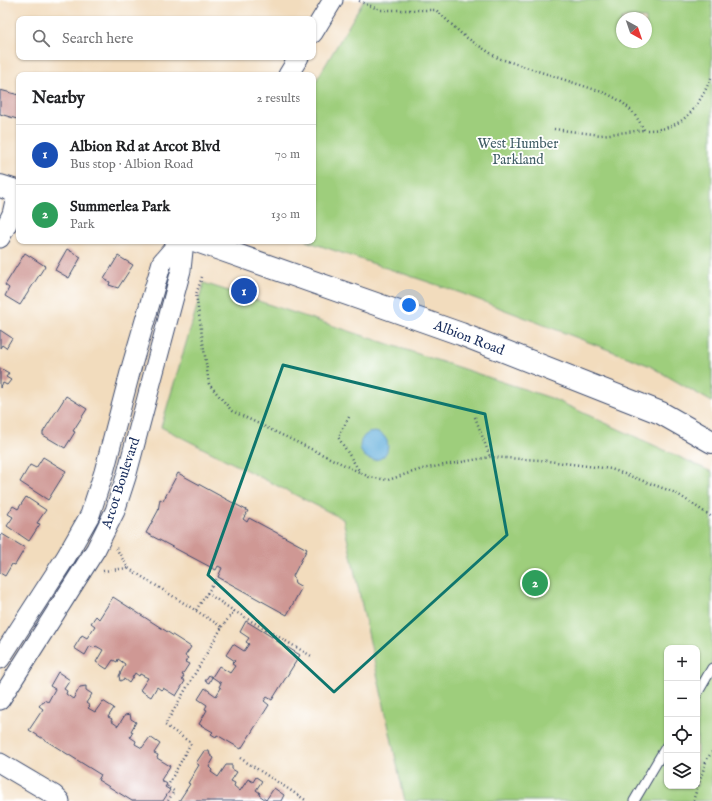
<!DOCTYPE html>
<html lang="en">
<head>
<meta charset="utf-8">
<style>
  body { margin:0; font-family:"IM FELL English",serif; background:#f6f6f6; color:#202124 }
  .controls { position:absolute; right:12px; bottom:12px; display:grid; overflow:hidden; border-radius:8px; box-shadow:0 1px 3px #0004 }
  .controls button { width:36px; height:36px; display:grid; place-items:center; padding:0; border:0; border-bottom:1px solid #e0e0e0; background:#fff; color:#202124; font:20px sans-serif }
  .compass { position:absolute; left:616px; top:12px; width:36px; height:36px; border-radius:50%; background:#fff; box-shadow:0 1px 3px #0004; rotate:140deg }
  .you { position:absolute; left:409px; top:305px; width:14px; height:14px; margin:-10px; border:3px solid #fff; border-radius:50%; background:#1a73e8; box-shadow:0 0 0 6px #1a73e833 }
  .badge { display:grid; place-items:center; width:26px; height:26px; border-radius:50%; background:#111827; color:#fff; font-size:13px; font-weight:700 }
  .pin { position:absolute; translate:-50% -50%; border:2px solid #fff; box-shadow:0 1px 4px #0006 }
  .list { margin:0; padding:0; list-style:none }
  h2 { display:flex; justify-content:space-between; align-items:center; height:52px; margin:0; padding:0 16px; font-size:17px }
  h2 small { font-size:13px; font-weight:400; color:#757577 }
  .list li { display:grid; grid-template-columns:26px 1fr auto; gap:12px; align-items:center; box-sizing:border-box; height:60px; padding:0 16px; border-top:1px solid #e0e0e0 }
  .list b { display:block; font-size:15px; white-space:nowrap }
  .list p { margin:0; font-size:13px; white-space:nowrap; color:#757577 }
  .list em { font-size:13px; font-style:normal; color:#757577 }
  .icon { flex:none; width:22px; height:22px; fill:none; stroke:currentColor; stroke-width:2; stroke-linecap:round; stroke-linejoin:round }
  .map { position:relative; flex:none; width:712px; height:801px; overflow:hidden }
  .search { position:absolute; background:#fff; box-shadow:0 1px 3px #0004; left:16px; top:16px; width:300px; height:44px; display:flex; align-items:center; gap:10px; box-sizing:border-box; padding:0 14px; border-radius:8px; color:#757577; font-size:15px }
  .panel { position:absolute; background:#fff; box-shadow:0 1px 3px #0004; left:16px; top:72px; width:300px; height:172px; border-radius:8px }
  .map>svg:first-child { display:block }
  .green { fill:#9ece7c; stroke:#5c7e6d; fill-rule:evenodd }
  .water { fill:#62aedb; stroke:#3e6e9c }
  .building { fill:#cf9894 }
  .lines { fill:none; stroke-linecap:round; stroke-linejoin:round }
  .lane-casing { stroke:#3b496c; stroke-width:11 }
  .street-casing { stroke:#3b496c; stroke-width:21 }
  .secondary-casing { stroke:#3b496c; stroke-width:24 }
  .path { stroke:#3b496c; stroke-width:2.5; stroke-dasharray:1 3; stroke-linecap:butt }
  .lane { stroke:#fff; stroke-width:9 }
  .street { stroke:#fff; stroke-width:19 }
  .secondary { stroke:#fff; stroke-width:22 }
  .marked { fill:none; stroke:#0f766e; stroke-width:3; stroke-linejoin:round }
  .labels { text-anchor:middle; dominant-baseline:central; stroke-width:3.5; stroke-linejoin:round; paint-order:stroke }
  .park-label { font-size:14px; fill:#425f67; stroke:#fff }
  .street-label { font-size:14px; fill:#1b2f5e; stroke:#fff }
</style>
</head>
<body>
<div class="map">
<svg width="712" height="801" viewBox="0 0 712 801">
  <rect width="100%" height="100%" fill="#fff"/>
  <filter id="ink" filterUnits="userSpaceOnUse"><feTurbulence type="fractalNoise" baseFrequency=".025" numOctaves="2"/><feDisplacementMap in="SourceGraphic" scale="8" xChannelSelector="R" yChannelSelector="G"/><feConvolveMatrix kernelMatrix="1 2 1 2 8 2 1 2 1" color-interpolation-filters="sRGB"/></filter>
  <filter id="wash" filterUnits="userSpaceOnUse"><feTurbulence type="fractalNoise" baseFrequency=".012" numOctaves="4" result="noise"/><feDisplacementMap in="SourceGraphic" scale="16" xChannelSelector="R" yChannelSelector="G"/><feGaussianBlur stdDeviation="0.9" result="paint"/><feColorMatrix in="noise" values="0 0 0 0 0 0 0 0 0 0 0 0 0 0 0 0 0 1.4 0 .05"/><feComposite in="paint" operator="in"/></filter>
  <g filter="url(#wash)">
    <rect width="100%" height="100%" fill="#f2dcbd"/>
    <path class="green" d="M364,0H712V402L648,365L461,293L306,241H313V86ZM622,18H646V42H622Z
      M204,283L551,398L712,472V801H405L343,519L161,427ZM667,648H697V786H667Z"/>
    <path class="water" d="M360 446a14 14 0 1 1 28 0a14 14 0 1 1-28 0Z"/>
    <g id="blocks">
      <path class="building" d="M0,90L19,95V112L17,119L0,114Z
        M67,249L81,257L69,278L55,270Z
        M25,253L45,266L20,305L5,296L9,288L5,285Z
        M118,256L133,265L118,288L109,285L110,282L104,279Z
        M0,330L12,338L6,348L2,345L0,348Z
        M0,368L9,373L6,377L11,380L7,385L3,383L0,388Z
        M66,396L87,409L73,431L75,432L65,448L43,435V432Z
        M43,457L66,471L48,500L20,482L30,465L36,468Z
        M178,473L248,511L243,519L247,522L249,518L307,549L293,576L295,583L302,587L287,615L218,577L222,568L218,566L216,570L146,533L158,511L160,499L163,501Z
        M26,497L46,510L37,523L40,524L29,541L7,526L13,517L8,514L13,506L18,509Z
        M2,534L25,548L15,565L12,564L5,576L0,573V536Z
        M113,597L191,647L185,656L188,658L185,662L189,664L182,675L184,676L182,679L185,681L176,696L163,688L161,690L157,687L151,697L140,690L148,678L140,674L139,676L135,673L129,683L124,679L120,681L119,676L125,664L118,659L117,662L113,660L107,669L96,662L103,650L96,646L94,648L90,646L85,655L74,648L82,635L87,638L95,626L91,623L96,616L99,619Z
        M246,621L272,637L273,636L277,638L275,640L300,655L272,700L267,697L264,701L269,705L241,749L217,735L216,737L211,734L213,732L199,724L207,710L205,709L207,705L198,699L205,688L216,696L221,688L219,687L221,683L212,677L209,683L205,681L209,675L212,677L219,666L230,673L235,666L232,664L235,661L226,655L233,644L244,651L249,644L246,642L249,638L240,632Z
        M58,672L70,680L64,689L67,691L66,694L73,699L80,687L86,686V690L92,694L86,703L90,706L88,708L95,712L103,701L114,708L108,717L112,719L111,721L118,726L125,715L130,714L131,719L136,722L131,731L133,732L130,737L136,741L135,744L142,748L150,737L160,744L154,753L158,755L157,758L170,766L161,780L167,784L165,787L170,790L163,801H132L98,780L101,775L29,730L43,709L39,706L44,700L48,702L55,689L50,686Z
        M204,751H209L210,755L214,758L209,767L212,770L211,772L218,777L226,765H232V769L237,772L231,781L235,783L234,786L240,791L248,779L253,782L256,777L262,781L256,790L260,793L259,795L266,800L274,788L284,795L281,801H179L190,784L188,783L199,765L196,763Z"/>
    </g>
  </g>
  <g filter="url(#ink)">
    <use href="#blocks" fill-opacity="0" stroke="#3b496c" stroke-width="1"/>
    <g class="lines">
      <g class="lane-casing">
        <path id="lane" d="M697,694L712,668
          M634,801L667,745"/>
      </g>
      <g class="street-casing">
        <path id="street" d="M313,33L333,0
          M288,75L299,57
          M0,238L12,214L17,192
          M0,659L66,557L90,515L104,472L132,365L162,262L180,241
          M0,700L96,549L115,511L126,477L181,270L184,241
          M0,763L54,795L60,801"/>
      </g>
      <g class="secondary-casing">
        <path id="secondary" d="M0,186L19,192
          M197,241L461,334L661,413L712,442"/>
      </g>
      <path class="path" d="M359,1L380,10H436L464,36L498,58L605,93C624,101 635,112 644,130C684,131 697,109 712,76
        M554,129L601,135L644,130
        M202,277L196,294L209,384L232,411L361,473L369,477L388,480L422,469L490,457L540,460L611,469L676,493L712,517
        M349,417L338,437L360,472
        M475,417L490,457
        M116,548L128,568L222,627L165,725L191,743L167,787L174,791L168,801
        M103,571L128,568
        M207,593L234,611
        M196,610L218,577
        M222,627L234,611L313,657
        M240,758L307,801
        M693,801L707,759L712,752"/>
      <use href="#lane" class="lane"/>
      <use href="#street" class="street"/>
      <use href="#secondary" class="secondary"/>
    </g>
  </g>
  <path class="marked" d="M283,365L485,414L507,535L334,692L208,575Z"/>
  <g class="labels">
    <g class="park-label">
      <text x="518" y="144">West Humber<tspan x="518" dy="16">Parkland</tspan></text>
    </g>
    <g class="street-label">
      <text transform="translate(469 338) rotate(21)">Albion Road</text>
      <text transform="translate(121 483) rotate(-72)">Arcot Boulevard</text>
    </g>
  </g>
</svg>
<div class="controls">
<button>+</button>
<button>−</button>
<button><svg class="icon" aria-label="locate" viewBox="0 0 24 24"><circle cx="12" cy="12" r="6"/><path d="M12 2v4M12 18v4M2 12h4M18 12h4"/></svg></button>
<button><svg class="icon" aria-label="layers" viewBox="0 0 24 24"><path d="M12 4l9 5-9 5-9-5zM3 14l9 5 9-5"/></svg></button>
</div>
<svg class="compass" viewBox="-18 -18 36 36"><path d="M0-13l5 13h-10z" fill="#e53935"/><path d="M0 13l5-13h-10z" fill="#757577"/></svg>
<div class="you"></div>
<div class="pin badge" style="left:244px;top:291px;background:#1a4fb4">1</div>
<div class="pin badge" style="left:535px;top:583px;background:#2e9e5b">2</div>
<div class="search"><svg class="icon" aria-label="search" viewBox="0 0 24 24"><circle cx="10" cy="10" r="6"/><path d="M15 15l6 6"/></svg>Search here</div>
<section class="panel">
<h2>Nearby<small>2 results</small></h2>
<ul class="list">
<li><span class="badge" style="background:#1a4fb4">1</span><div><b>Albion Rd at Arcot Blvd</b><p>Bus stop · Albion Road</p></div><em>70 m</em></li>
<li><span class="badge" style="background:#2e9e5b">2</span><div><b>Summerlea Park</b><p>Park</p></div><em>130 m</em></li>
</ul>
</section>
</div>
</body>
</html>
